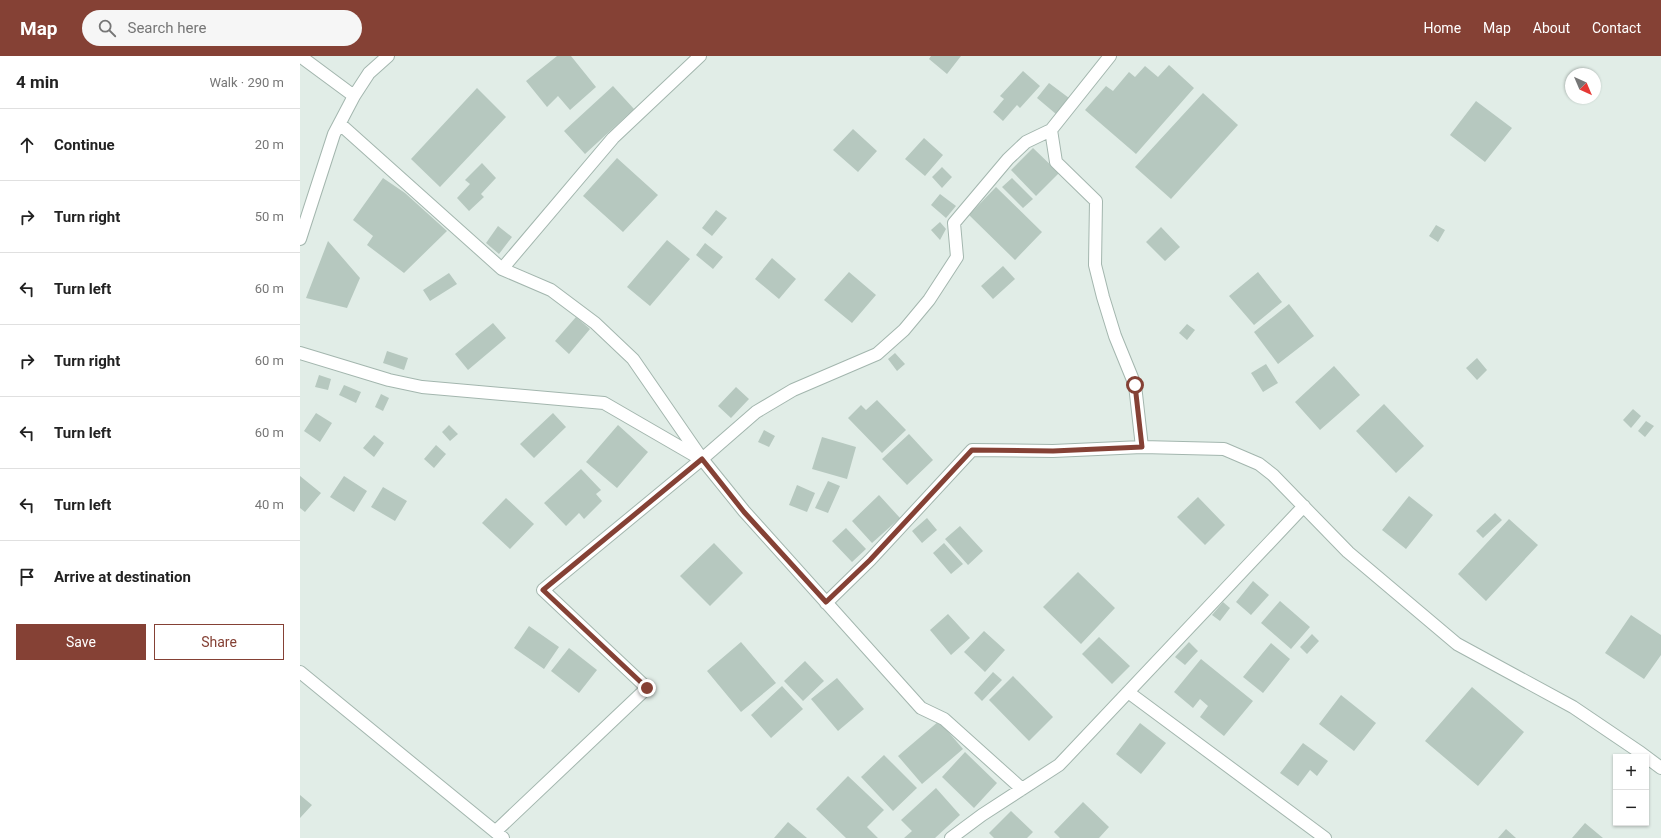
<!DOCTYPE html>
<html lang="en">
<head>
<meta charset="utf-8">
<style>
  body { margin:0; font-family:Roboto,sans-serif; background:#f6f6f6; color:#222 }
  .controls { position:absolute; right:12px; bottom:12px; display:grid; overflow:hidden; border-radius:0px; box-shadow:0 1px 3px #0004 }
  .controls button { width:36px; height:36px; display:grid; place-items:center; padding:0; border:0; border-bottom:1px solid #e0e0e0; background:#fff; color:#222; font:20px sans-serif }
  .compass { position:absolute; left:1265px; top:12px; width:36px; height:36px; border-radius:50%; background:#fff; box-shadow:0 1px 3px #0004; rotate:136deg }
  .stop { position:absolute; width:12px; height:12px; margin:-9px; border:3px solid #854135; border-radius:50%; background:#fff }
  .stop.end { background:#854135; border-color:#fff; box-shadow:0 1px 4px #0008 }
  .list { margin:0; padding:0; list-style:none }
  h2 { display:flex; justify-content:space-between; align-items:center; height:52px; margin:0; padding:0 16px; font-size:17px }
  h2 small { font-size:13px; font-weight:400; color:#767676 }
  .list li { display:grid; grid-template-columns:26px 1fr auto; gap:12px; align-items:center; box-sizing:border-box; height:72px; padding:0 16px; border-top:1px solid #e0e0e0 }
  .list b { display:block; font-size:15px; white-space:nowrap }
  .list em { font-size:13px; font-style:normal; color:#767676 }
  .actions { display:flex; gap:8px; padding:12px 16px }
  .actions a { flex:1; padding:9px 0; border:1px solid #854135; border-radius:0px; text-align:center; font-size:14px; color:#854135 }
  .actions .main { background:#854135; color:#fff }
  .icon { flex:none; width:22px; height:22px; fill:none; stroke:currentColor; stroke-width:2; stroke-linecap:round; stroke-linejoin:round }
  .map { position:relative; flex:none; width:1361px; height:782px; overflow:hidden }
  header { display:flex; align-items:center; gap:24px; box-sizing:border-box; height:56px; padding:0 20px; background:#854135; color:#fff }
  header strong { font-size:19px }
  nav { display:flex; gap:22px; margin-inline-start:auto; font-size:14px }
  .search { width:280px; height:36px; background:#f6f6f6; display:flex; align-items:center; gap:10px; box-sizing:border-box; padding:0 14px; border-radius:22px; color:#767676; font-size:15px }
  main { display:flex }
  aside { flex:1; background:#fff }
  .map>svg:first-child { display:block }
  .building { fill:#b6c8bf }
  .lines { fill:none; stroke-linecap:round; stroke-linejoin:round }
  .minor-casing { stroke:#a3b6ae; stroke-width:14 }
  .minor { stroke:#fff; stroke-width:12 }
  .route { stroke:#854135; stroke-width:5 }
</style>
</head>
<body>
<header>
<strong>Map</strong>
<div class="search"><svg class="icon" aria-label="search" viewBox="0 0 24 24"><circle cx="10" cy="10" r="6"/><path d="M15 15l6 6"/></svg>Search here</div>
<nav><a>Home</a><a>Map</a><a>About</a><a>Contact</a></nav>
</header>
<main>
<aside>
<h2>4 min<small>Walk · 290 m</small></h2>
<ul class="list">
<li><svg class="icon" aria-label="ahead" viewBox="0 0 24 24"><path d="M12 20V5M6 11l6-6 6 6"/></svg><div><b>Continue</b></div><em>20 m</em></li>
<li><svg class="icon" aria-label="right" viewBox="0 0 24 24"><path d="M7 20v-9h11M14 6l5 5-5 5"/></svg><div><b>Turn right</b></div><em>50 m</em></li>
<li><svg class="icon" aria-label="left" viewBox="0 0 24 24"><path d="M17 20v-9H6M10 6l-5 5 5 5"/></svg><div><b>Turn left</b></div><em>60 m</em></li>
<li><svg class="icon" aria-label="right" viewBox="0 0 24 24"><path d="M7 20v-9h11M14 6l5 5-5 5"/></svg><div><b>Turn right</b></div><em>60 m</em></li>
<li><svg class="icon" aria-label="left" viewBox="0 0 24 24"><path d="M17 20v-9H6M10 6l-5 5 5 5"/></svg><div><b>Turn left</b></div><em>60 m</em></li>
<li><svg class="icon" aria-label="left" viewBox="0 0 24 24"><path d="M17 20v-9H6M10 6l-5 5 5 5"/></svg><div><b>Turn left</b></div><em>40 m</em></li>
<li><svg class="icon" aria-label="arrive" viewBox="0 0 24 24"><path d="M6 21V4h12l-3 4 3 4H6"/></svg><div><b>Arrive at destination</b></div></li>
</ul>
<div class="actions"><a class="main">Save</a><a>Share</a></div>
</aside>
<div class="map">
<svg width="1361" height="782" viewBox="0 0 1361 782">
  <rect width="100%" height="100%" fill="#e1ede7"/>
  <path class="building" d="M257,0H271L296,31L270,54L258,40L247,51L226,25Z
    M631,0H661L647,18L629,3Z
    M869,9L894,32L836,98L785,54L806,30L813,35L829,16L835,21L845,10L858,21Z
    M723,15L740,30L720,52L717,49L703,65L693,56L704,43L700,40Z
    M749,27L769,42L756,58L737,42Z
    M313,30L334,53L285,98L264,75Z
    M177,32L206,61L140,131L111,103Z
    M903,37L938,69L871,143L835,111Z
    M1176,45L1212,72L1185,106L1150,79Z
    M553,73L577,95L558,116L533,94Z
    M624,82L643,99L625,120L605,103Z
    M733,92L759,117L736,140L711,114Z
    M317,102L358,139L323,176L283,140Z
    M182,107L196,122L181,138L184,141L169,155L157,142L170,128L165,124Z
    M642,111L652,121L642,132L632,121Z
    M83,122L105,137L147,175L104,217L67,189L73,180L53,164Z
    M712,122L733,143L723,152L702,131Z
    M696,131L742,176L715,204L669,159Z
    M640,138L656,150L646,162L631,149Z
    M416,154L427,162L412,180L402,172Z
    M640,166L646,173L640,184L631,174Z
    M1136,169L1145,174L1138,186L1129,180Z
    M198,170L212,181L199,198L186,187Z
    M861,171L880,191L865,205L846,186Z
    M367,184L390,203L350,250L327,231Z
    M28,185L60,222L47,252L6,242Z
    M405,187L423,201L413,213L396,199Z
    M472,202L496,223L479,243L455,223Z
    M703,210L715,223L693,243L681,230Z
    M549,216L576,239L552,267L524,244Z
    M958,216L982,246L954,269L929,240Z
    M149,217L157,228L130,245L123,234Z
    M989,248L1014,280L978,308L954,276Z
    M276,261L290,273L269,298L255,285Z
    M193,267L206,282L168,314L155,298Z
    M887,268L895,274L887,284L879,277Z
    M87,295L108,302L104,314L83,307Z
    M595,297L605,308L597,315L588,303Z
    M1177,302L1187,314L1177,324L1166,312Z
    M966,308L978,327L963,336L951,317Z
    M1034,310L1060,339L1020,374L995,346Z
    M19,319L31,323L28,334L15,331Z
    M44,329L61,336L56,347L39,339Z
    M436,331L449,343L431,362L418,350Z
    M81,338L89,342L83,355L75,351Z
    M577,344L606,374L582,397L548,362L561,349L566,354Z
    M1084,348L1124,390L1096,417L1056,375Z
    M1333,353L1341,360L1331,372L1323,364Z
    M16,357L32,367L20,386L4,375Z
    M253,357L266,371L234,402L220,388Z
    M1346,365L1354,370L1345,381L1338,375Z
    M149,369L158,378L150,385L142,376Z
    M318,369L348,396L317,432L286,406Z
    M464,374L475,380L469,391L458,386Z
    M609,378L633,404L607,429L582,403Z
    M74,379L84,387L74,401L63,392Z
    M522,381L556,391L547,423L512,413Z
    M136,389L146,398L134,412L124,403Z
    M281,413L301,434L296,438L302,445L284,463L279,457L266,470L244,447Z
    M0,420L21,437L5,456L0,452Z
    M44,420L67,435L54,456L30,441Z
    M528,425L540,430L528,457L515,452Z
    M497,429L515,437L507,456L489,449Z
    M83,431L107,445L95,465L71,451Z
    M579,439L600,462L572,487L552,465Z
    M1109,440L1133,459L1106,493L1082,474Z
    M898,441L925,469L905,489L877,461Z
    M206,442L234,468L210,493L182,467Z
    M1195,457L1202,464L1183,482L1176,475Z
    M627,462L637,474L622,487L612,475Z
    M1209,463L1238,489L1186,545L1158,518Z
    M660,470L683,495L668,509L645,483Z
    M546,472L566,493L552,506L532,485Z
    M414,487L443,517L410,550L380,520Z
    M644,487L663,508L651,518L633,497Z
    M778,516L815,552L781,588L743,551Z
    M953,525L969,539L951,559L936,546Z
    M980,545L1010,571L991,593L961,567Z
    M923,546L930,552L920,565L912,559Z
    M648,558L670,582L651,599L630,574Z
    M1331,559L1361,579V599L1344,623L1305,597Z
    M229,570L259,591L244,613L214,592Z
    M684,575L705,594L685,616L664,596Z
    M1012,578L1019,585L1007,598L1000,591Z
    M799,581L830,610L812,628L782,598Z
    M441,586L476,627L441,656L407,615Z
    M889,586L898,595L885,609L875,601Z
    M971,587L990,603L963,637L943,621Z
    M269,592L297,614L279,637L251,615Z
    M901,603L953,645L924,680L900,661L908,650L900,643L893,652L874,636Z
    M505,605L524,625L503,645L484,625Z
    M693,616L702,624L682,645L674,637Z
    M713,620L753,661L729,685L689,644Z
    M537,622L564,653L538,675L511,643Z
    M482,630L503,653L471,682L451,659Z
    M1172,631L1224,676L1178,730L1125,685Z
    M1041,639L1076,667L1054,695L1019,668Z
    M639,665L663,693L622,728L598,700Z
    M840,667L866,687L841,718L816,698Z
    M1003,687L1028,705L1017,720L1010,714L998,730L980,717Z
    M665,696L697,727L674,752L642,721Z
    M584,699L617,732L593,755L561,721Z
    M548,720L584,754L567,771L578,782H546L516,753Z
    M636,732L660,759L635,782H604L612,775L601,764Z
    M0,739L12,749L0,762Z
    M783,746L809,771L799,782H760L754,776Z
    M711,755L733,776L727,782H694L689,777Z
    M488,766L507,782H474Z
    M1285,767L1303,782H1272Z
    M1206,773L1216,782H1198Z"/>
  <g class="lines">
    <g class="minor-casing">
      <path id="minor" d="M0,0L54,40
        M810,0L751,74L756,106L796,145L795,209L803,241L815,280L835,329L842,391
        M40,68L202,213L251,234L295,267L333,303L402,403
        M0,183L34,78L54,40L69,17L88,0
        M202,213L313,82L400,0
        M0,297L89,324L122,331L304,347L399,402
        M402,403L456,356L493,334L577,298L604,274L629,244L657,201L654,167L708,103L726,86L751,74
        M526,547L570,504L672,394L753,395L842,391L924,393L959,408L973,419L1048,496L1157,588L1273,651L1341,697L1361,712
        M0,616L203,782
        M828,636L1025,782
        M196,775L347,632L243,534L402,403L444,455L621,652L644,663L722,733
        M651,782L682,759L759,709L1004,450"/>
    </g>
    <use href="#minor" class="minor"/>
  </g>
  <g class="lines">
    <path class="route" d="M347,632L243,534L402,403L444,456L526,546L570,504L672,394L753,395L842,391L835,329"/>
  </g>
</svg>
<div class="controls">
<button>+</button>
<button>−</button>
</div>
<svg class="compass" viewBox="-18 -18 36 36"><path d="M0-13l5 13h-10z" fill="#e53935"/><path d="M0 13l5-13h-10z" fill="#767676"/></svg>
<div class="stop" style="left:835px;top:329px"></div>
<div class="stop end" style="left:347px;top:632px"></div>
</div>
</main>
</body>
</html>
